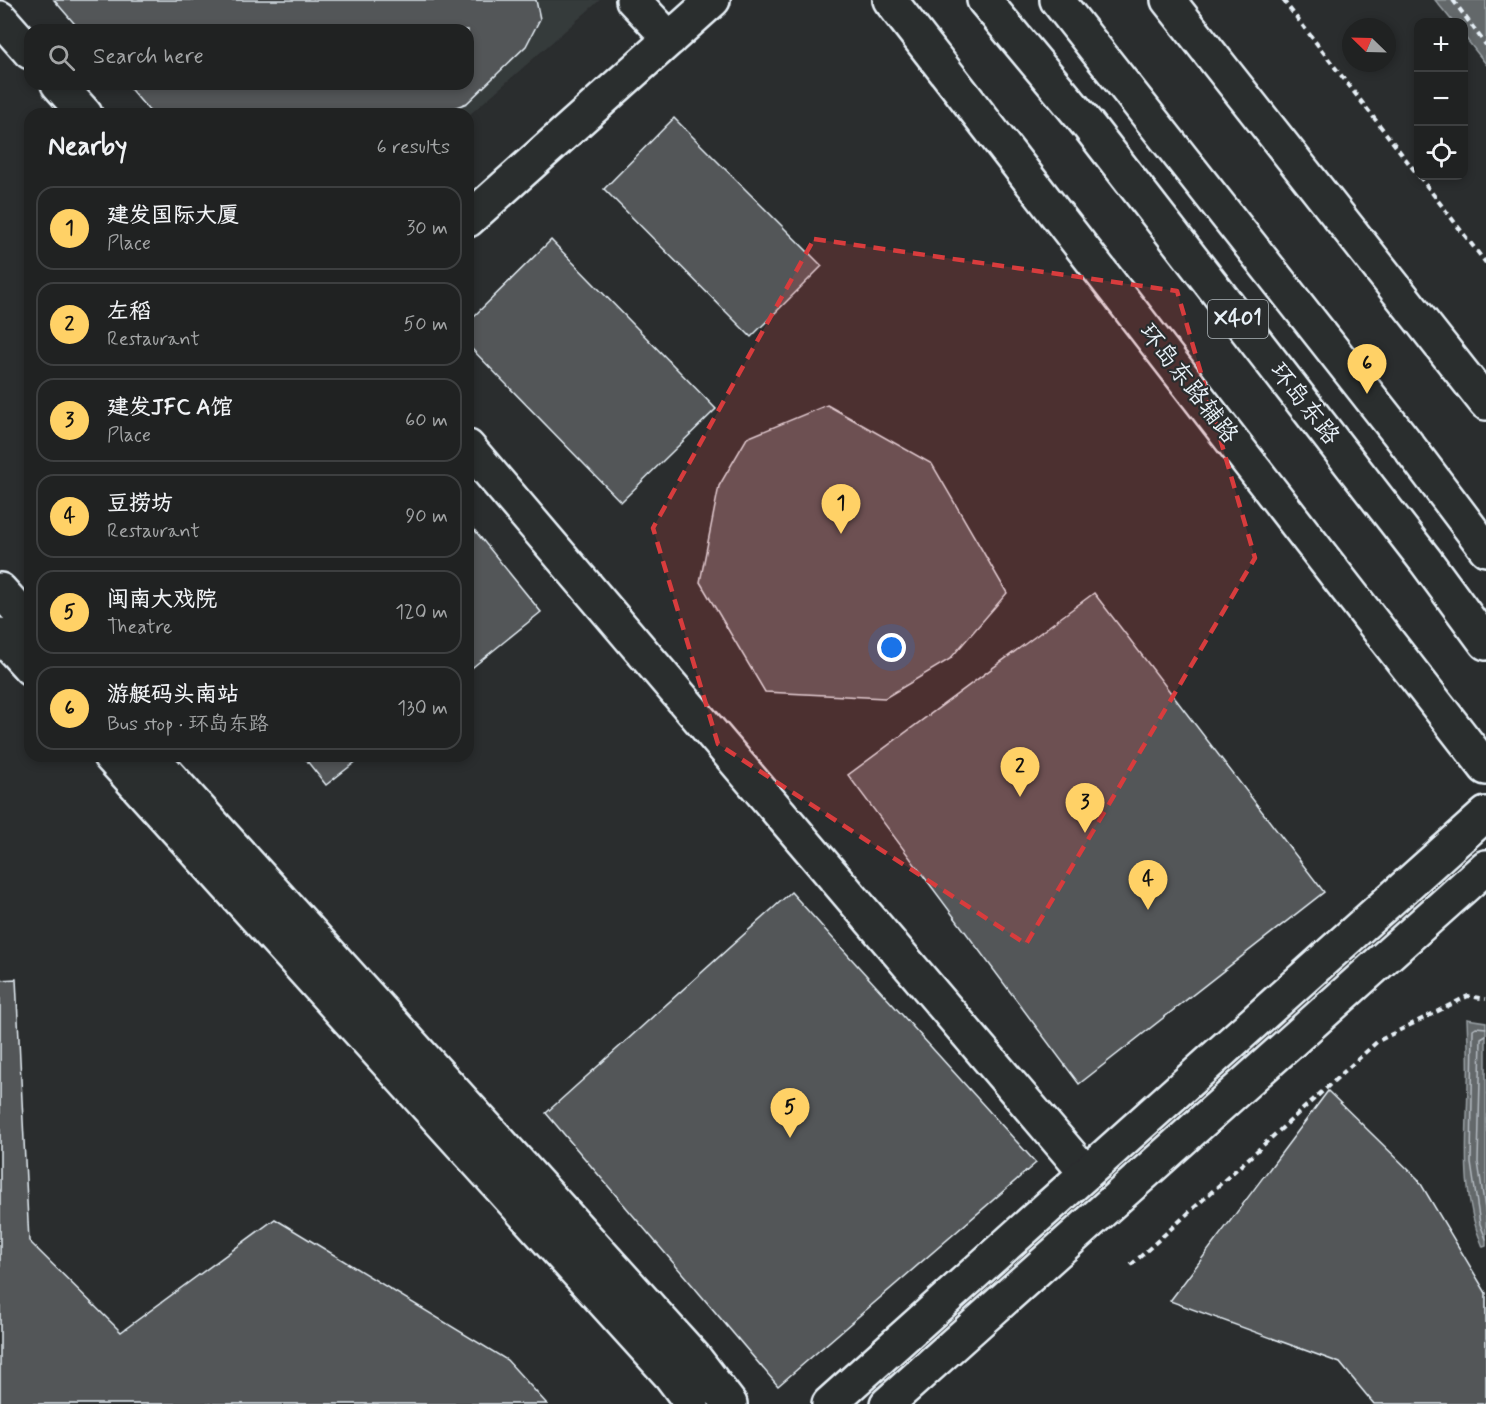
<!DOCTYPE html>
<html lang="en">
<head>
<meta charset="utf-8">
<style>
  body { margin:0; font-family:Mynerve,"LXGW WenKai TC",sans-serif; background:#2d2f2f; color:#f1f3f6 }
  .controls { position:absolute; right:18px; top:18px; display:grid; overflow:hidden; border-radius:12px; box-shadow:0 3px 9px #0003 }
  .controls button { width:54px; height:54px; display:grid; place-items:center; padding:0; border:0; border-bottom:2px solid #3d3f40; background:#202222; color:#f1f3f6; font:30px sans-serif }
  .compass { position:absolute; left:1342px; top:18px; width:54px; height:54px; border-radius:50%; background:#202222; box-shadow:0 3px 9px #0003; rotate:293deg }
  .you { position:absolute; left:892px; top:648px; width:21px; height:21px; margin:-15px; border:4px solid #fff; border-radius:50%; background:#1a73e8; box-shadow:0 0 0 9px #1a73e833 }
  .badge { display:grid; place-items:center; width:39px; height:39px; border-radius:50%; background:#ffd166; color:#111; font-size:20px; font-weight:700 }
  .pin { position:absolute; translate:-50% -50px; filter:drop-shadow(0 2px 3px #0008) }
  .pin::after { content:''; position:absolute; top:32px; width:21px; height:18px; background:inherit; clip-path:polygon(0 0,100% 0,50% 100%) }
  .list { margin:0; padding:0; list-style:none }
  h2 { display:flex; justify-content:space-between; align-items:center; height:78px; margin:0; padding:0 24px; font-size:26px }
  h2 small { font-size:20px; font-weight:400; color:#a2a4a5 }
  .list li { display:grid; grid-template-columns:39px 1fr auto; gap:18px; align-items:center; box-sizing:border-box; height:84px; margin:0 12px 12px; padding:0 12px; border:2px solid #3d3f40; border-radius:18px }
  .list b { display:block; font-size:22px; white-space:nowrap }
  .list p { margin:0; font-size:20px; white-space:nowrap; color:#a2a4a5 }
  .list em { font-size:20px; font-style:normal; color:#a2a4a5 }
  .icon { flex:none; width:33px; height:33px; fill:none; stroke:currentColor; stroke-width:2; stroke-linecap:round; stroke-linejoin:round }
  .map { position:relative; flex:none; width:1486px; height:1404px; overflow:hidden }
  .search { position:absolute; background:#202222; box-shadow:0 3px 9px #0003; left:24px; top:24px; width:450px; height:66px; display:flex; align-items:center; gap:15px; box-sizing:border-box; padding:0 21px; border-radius:18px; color:#a2a4a5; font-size:22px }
  .panel { position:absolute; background:#202222; box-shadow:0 3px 9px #0003; left:24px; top:108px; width:450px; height:654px; border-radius:18px }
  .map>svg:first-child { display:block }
  .built { fill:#363a3b }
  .water { fill:#63686b; stroke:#989fa3; stroke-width:1.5 }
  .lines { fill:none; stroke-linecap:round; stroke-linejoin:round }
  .shore { stroke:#b3bac0; stroke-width:1.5 }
  .building { fill:#535759; stroke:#e8f1f8; stroke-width:1.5 }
  .minor-casing { stroke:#e8f1f8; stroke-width:38 }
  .major-casing { stroke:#e8f1f8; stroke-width:38 }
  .path { stroke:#e8f1f8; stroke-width:4; stroke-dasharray:6 4.5; stroke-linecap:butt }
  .minor { stroke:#2a2d2e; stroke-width:33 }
  .major { stroke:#2a2d2e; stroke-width:33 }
  .marked { fill:#d83c3d; fill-opacity:0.2; stroke:#d83c3d; stroke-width:4.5; stroke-dasharray:12 8; stroke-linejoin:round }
  .labels { text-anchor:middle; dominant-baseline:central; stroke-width:4.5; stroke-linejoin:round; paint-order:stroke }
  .shield { fill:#2a2d2e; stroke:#afb6bb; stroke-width:1.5 }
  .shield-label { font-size:22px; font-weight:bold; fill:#e8f1f8 }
  .street-label { font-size:24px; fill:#e8f1f8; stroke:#2a2d2e }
</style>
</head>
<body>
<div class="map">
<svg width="1486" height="1404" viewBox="0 0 1486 1404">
  <rect width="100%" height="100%" fill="#2a2d2e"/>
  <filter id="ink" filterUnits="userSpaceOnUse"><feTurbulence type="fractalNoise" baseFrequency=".0167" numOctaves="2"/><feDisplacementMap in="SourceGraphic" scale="12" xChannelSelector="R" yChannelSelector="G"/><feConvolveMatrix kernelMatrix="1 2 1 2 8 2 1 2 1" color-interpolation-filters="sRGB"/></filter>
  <g filter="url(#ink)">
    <path class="built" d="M201,0H600L468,116L299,114L468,84V30Z"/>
    <path class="water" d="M1435,0H1486V64L1464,36V22H1453Z
      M1467,1019L1486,1022V1246L1483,1247C1460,1195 1467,1139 1468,1084C1469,1062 1468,1041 1467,1019Z"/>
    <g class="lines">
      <path class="shore" d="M1486,1028L1476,1027L1473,1029L1471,1163L1480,1224L1486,1239
        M1486,1035L1481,1038L1478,1162L1486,1216"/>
    </g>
    <path class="building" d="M54,0H536L540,19L526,46L467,103L438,114H399L389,110L385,114H152L126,84H468V30H80Z
      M674,118L822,266L751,337L604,189Z
      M551,240L716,409L621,502L468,345V322Z
      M827,405L932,464L1007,593L950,659L885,698L765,692L700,582L719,486L747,438Z
      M468,522L541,612L468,671Z
      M1094,593L1324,892L1079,1084L848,775Z
      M303,756H363L326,785Z
      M791,892L1036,1163L778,1386L546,1113Z
      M16,979L29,1241L121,1332L275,1219L507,1360L547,1404H0V980Z
      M1328,1091L1418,1179L1486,1293V1404H1374L1340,1363L1170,1301Z"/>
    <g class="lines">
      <g class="minor-casing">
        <path id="minor" d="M633,0L670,39
          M890,0L1486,768
          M1168,0L1486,403
          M0,18L30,52
          M58,84L85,114
          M468,220L713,0
          M468,447L1086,1173"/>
      </g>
      <g class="major-casing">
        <path id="major" d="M984,0L1088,125L1425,560L1486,643
          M1057,0L1403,439L1486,549
          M0,590L30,623
          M0,635L30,668
          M110,756L671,1376L692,1404
          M151,756L694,1357L730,1404
          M829,1404L1486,814
          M887,1404L1486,867"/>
      </g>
      <path class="path" d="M1283,0L1418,175
        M1453,0L1486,45
        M1419,176L1486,263
        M1131,1265L1378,1041L1468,996L1486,999"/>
      <use href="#minor" class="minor"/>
      <use href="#major" class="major"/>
    </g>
  </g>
  <path class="marked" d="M814,239L1177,291L1255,558L1026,944L718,744L653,528Z"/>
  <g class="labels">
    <rect class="shield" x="1208" y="300" width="60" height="38" rx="4.5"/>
    <g class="shield-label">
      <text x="1238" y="319">X401</text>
    </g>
    <g class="street-label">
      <text transform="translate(1188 384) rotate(52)">环岛东路辅路</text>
      <text transform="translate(1304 404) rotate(52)">环岛东路</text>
    </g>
  </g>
</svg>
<div class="controls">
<button>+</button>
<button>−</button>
<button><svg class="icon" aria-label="locate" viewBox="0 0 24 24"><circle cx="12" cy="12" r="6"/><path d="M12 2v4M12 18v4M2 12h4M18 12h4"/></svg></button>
</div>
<svg class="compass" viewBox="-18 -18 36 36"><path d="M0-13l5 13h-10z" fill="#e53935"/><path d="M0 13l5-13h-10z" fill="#a2a4a5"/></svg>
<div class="you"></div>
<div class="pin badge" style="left:841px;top:534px">1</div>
<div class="pin badge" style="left:1020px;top:797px">2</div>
<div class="pin badge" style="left:1085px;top:833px">3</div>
<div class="pin badge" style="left:1148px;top:910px">4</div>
<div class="pin badge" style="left:790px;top:1138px">5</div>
<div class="pin badge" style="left:1367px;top:394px">6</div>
<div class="search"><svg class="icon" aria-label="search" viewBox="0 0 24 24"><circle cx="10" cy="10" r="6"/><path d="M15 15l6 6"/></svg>Search here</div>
<section class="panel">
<h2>Nearby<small>6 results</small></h2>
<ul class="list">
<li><span class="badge">1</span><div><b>建发国际大厦</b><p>Place</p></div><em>30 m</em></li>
<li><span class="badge">2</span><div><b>左稻</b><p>Restaurant</p></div><em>50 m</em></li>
<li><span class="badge">3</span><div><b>建发JFC A馆</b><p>Place</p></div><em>60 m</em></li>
<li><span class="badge">4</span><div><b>豆捞坊</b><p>Restaurant</p></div><em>90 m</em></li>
<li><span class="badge">5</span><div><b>闽南大戏院</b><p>Theatre</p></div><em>120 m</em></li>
<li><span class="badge">6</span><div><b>游艇码头南站</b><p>Bus stop · 环岛东路</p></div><em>130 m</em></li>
</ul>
</section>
</div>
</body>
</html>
